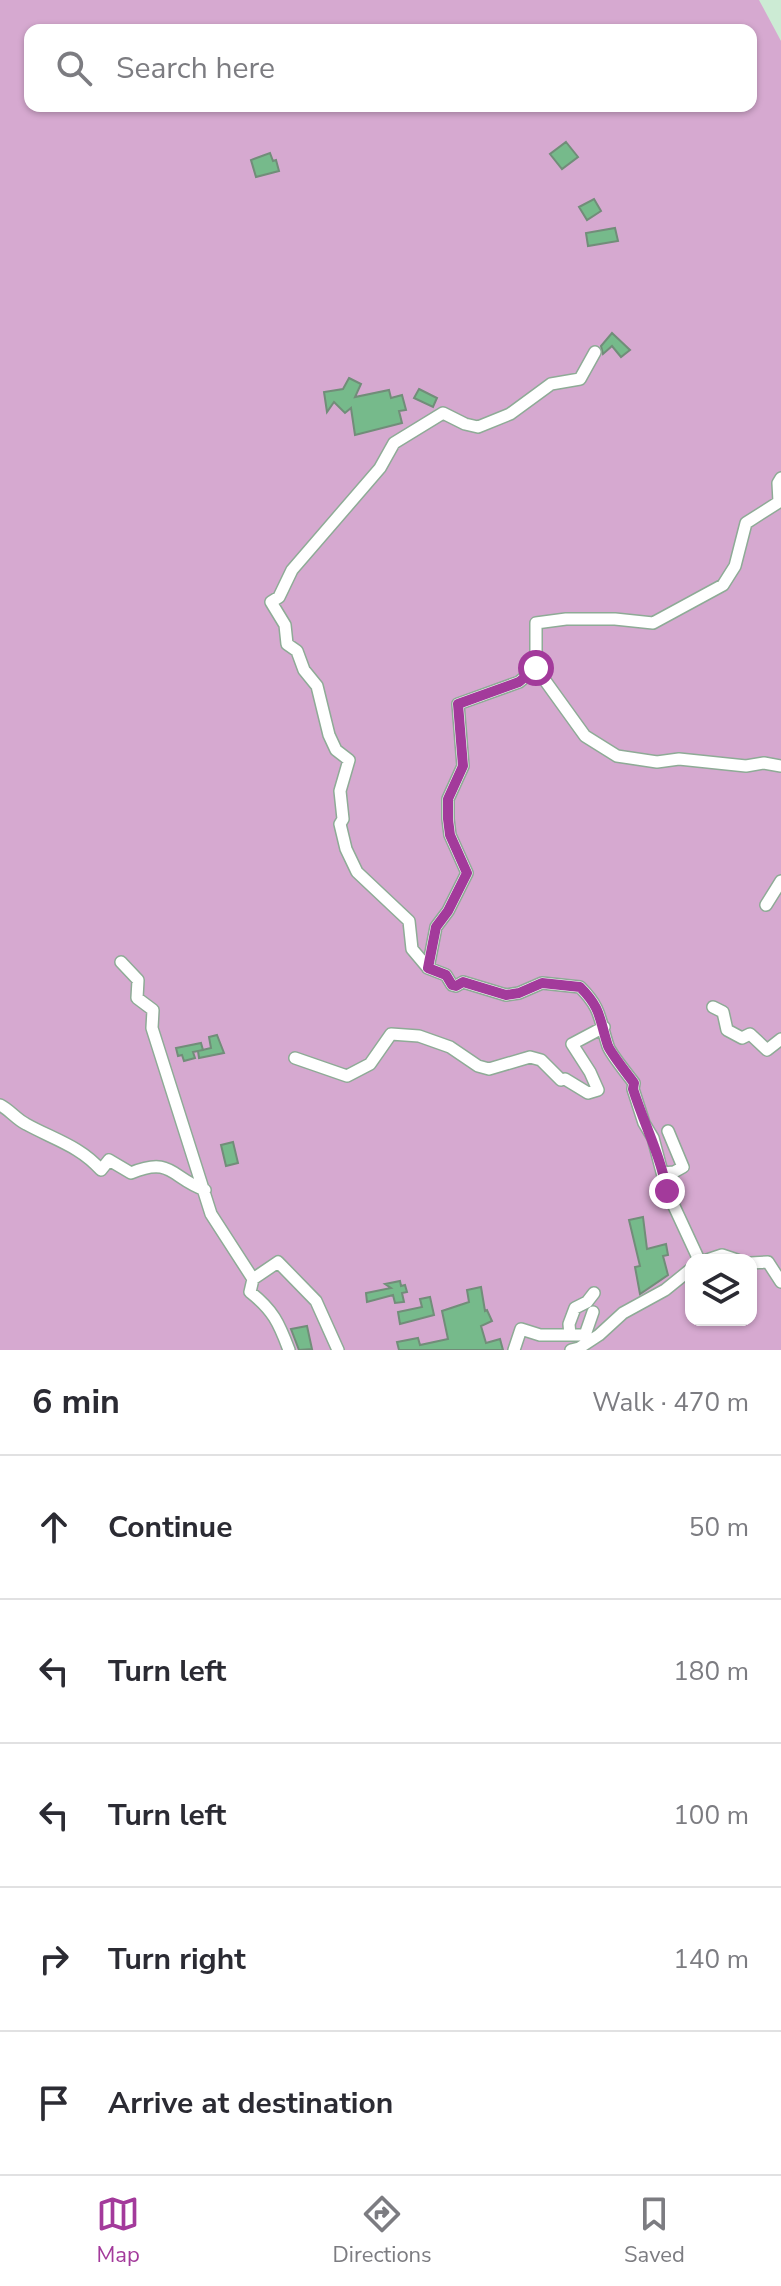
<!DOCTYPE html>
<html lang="en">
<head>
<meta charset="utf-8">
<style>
  body { margin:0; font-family:"Nunito Sans",sans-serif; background:#f7f7f7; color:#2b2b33 }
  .controls { position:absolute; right:24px; bottom:24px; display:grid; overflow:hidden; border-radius:16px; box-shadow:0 2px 6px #0004 }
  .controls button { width:72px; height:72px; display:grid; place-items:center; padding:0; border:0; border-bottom:2px solid #e1e1e2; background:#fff; color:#2b2b33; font:40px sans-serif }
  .stop { position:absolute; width:24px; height:24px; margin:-18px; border:6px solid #a33a9b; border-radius:50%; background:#fff }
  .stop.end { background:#a33a9b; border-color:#fff; box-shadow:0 2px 8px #0008 }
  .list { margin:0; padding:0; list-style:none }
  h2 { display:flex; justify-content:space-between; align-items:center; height:104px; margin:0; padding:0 32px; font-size:34px }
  h2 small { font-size:26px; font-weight:400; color:#7c7c81 }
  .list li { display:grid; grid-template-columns:52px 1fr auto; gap:24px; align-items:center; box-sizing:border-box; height:144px; padding:0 32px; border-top:2px solid #e1e1e2 }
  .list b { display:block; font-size:30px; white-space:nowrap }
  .list em { font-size:26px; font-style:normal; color:#7c7c81 }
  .icon { flex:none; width:44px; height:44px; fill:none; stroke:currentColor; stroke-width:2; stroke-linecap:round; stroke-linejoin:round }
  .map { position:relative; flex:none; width:781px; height:1350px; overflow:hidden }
  .search { position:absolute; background:#fff; box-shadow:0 2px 6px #0004; left:24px; right:24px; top:24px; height:88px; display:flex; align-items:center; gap:20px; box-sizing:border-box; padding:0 28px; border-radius:16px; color:#7c7c81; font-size:30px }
  .sheet { height:824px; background:#fff }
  nav { display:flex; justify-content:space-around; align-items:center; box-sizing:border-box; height:112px; border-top:2px solid #e1e1e2; background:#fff; font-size:22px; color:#7c7c81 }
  nav a { display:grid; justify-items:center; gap:4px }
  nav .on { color:#a33a9b }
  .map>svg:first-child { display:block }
  .green { fill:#d6a9d0; fill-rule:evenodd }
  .building { fill:#76ba8b; stroke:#718d79; stroke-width:2 }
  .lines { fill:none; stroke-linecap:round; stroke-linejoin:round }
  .minor-casing { stroke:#8eab96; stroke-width:14 }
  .minor { stroke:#fff; stroke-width:11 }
  .route { stroke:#a33a9b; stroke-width:10 }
</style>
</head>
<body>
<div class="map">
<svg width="781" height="1350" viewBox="0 0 781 1350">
  <rect width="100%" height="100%" fill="#ccebd4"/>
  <path class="green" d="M0,0H759L781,41V1350H0ZM30,30H751V106H30ZM691,1260H751V1320H691Z"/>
  <path class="building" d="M566,142L578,157L562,169L550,154Z
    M270,153L273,161L276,160L279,171L256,177L251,160Z
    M594,199L601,211L587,220L579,207Z
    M615,228L618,241L588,246L586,233Z
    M612,333L630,350L621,357L612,346L603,354L601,346Z
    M349,378L361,384L355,397L389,390L391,398L402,395L406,410L399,411L402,423L355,435L351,408L345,413L334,402L327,412L324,392L343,389Z
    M419,389L437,398L433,407L414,398Z
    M217,1035L224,1053L199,1058L198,1051L211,1048L209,1037Z
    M201,1043L203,1050L193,1052L195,1058L184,1061L182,1055L178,1056L176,1048Z
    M233,1142L238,1163L226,1166L221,1145Z
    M643,1217L647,1249L666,1244L668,1255L663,1256L668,1275L640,1294L635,1267L640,1266L629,1220Z
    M400,1281L401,1286L405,1285L407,1292L402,1293L404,1302L395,1303L393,1295L367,1302L366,1293L391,1288L385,1284Z
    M481,1287L485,1311L487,1310L492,1321L481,1326L486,1343L500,1339L503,1350H399L397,1342L418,1338L420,1345L448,1339L442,1311L469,1302L467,1290Z
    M430,1297L434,1315L400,1324L398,1312L422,1307L420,1299Z
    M307,1326L312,1349L299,1350L291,1329Z"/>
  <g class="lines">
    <g class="minor-casing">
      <path id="minor" d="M536,668L585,736L617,756L657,762L679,759L746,766L764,763L781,766
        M766,905L781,881
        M121,962L138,980L137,998L153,1010L152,1028L211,1214L253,1279L278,1262L316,1301L338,1350
        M428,968L412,949L409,921L357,872L346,849L340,824L343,819L340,791L349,760L336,750L329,735L317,686L304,670L297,651L287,644L285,625L271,602L279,597L292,570L380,468L394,443L443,413L465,424L478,427L510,414L551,384L580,379L595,352
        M713,1007L723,1012L727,1030L742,1038L750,1034L767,1050L781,1039
        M295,1058L347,1076L370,1064L391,1034L419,1036L450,1047L478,1066L489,1069L530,1057L541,1060L561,1080L565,1079L588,1093L598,1090L590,1072L572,1044L604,1027
        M0,1105C10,1110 16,1119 26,1124C53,1139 80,1146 101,1170L109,1160L131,1173C172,1156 171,1178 205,1190
        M663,1173L674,1172L683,1167L668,1131
        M699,1260L667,1191L653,1138L644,1123L633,1089L634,1083C628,1075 610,1053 608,1046C599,1019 602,1009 580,987L542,983L519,993L506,995L463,982L456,986L452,985L446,975L428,968L436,927L448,911L467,873L450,835L448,819V799L463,766L458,704L519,682L536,668V623L566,619H615L653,623L723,585L735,566L746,523L779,502L778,483L781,478
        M707,1260L722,1255L737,1260
        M751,1263L768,1262L781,1282
        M253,1279L250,1292C273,1310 279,1323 289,1350
        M570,1335L569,1324L575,1308L587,1302L594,1293
        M514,1350L521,1329L540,1335H585L593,1312
        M571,1350L579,1348L599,1335L623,1313L665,1290L691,1269"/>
    </g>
    <use href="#minor" class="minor"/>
  </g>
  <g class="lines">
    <path class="route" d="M536,668L519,682L458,704L463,766L448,799V819L450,835L467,873L448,911L436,927L428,968L446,975L452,985L456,986L463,982L506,995L519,993L542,983L580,987C602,1009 599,1019 608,1046C611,1053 628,1075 634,1083L633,1089C644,1124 660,1154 667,1191"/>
  </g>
</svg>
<div class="controls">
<button><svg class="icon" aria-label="layers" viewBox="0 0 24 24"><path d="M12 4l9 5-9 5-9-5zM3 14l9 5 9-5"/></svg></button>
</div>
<div class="stop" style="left:536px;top:668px"></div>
<div class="stop end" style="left:667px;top:1191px"></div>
<div class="search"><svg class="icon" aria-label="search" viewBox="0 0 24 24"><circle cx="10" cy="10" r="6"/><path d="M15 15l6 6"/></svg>Search here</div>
</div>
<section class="sheet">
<h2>6 min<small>Walk · 470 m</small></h2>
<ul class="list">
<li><svg class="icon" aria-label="ahead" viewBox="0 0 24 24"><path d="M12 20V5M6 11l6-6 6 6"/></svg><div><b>Continue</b></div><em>50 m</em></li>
<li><svg class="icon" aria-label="left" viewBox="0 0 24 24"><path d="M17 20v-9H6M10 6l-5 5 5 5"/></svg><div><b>Turn left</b></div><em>180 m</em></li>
<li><svg class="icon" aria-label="left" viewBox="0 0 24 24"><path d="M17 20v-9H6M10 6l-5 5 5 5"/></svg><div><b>Turn left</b></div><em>100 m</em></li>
<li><svg class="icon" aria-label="right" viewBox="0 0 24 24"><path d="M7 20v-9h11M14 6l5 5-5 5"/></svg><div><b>Turn right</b></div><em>140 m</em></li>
<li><svg class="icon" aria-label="arrive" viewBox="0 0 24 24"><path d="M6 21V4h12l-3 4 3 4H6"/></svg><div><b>Arrive at destination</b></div></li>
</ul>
</section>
<nav>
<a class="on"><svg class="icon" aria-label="map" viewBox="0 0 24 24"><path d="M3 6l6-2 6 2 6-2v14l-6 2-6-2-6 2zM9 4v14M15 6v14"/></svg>Map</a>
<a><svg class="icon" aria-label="directions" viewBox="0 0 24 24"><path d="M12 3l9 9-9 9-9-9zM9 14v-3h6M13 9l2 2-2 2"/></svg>Directions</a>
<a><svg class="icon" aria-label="saved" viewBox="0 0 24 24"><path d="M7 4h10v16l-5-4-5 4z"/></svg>Saved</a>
</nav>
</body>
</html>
